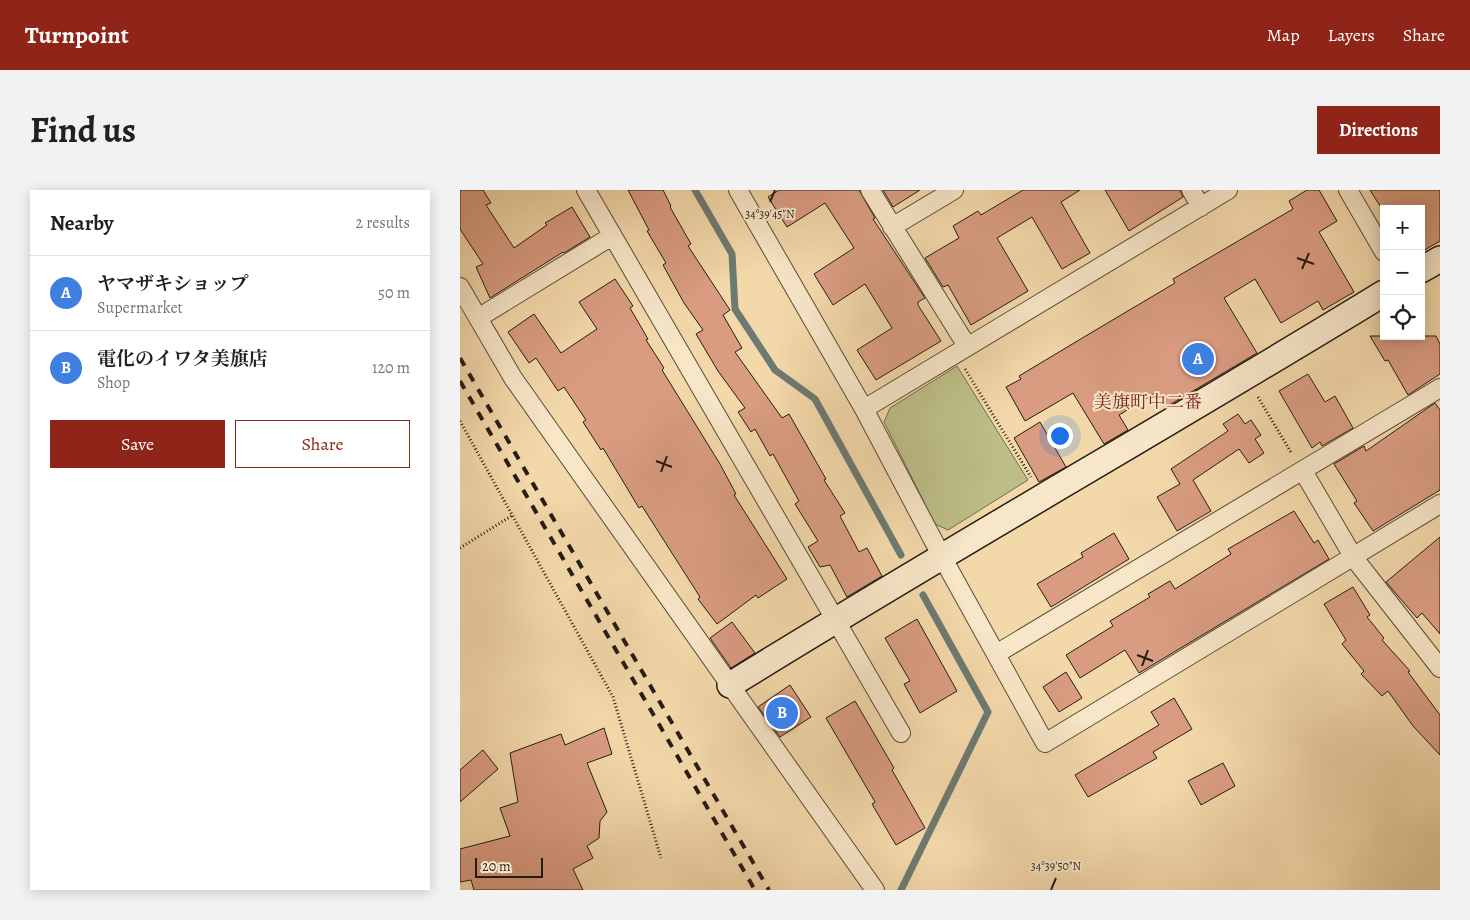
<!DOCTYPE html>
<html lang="en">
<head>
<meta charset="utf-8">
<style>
  body { margin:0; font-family:Alegreya,"Noto Serif JP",serif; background:#f2f2f2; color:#202124 }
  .controls { position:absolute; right:15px; top:15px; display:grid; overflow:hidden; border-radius:0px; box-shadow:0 2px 12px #0003 }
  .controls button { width:45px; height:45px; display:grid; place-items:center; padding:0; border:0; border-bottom:1px solid #e0e0e0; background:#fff; color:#202124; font:25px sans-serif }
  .scale { position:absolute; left:15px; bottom:12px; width:68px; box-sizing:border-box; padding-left:5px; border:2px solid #251c13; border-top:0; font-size:14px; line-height:18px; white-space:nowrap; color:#251c13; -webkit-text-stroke:4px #f7e6c8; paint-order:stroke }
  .you { position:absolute; left:599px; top:245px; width:18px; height:18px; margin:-12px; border:4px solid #fff; border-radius:50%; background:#1a73e8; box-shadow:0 0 0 8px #1a73e833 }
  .badge { display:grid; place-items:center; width:32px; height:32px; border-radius:50%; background:#8f2418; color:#fff; font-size:16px; font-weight:700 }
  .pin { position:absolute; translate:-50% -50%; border:2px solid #fff; box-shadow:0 1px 5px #0006 }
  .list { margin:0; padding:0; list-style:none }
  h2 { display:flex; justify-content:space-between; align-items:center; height:65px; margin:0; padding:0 20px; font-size:21px }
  h2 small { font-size:16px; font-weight:400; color:#757577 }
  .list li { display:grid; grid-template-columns:32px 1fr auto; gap:15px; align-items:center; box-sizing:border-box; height:75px; padding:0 20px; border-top:1px solid #e0e0e0 }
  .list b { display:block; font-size:19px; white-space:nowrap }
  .list p { margin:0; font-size:16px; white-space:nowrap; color:#757577 }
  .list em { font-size:16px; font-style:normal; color:#757577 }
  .actions { display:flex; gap:10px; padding:15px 20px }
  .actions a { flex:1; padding:11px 0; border:1px solid #8f2418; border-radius:0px; text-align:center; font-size:18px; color:#8f2418 }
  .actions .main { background:#8f2418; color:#fff }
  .icon { flex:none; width:28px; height:28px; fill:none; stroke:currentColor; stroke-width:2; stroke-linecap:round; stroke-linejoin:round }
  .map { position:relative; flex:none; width:980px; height:700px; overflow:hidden; border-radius:0px }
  header { display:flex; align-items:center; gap:30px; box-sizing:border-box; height:70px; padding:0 25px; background:#8f2418; color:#fff }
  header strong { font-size:24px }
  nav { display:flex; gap:28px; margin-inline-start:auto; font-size:18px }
  .intro { display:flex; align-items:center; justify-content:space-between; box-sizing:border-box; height:120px; padding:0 30px }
  h1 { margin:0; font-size:35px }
  .button { padding:12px 22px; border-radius:0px; background:#8f2418; color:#fff; font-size:18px; font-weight:700 }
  main { display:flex; gap:30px; padding:0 30px }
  aside { flex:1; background:#fff; border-radius:0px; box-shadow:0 2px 12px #0003 }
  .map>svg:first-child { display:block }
  .green { fill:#bdbe87; stroke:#716d4d }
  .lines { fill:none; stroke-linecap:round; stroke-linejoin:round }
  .stream { stroke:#6d7a71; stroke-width:7 }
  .building { fill:#d99c81; stroke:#251c13 }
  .street-casing { stroke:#584b39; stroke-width:20 }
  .secondary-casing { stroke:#251c13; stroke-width:28 }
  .path { stroke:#251c13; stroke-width:3; stroke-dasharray:1 2.5; stroke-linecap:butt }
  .street { stroke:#f7e6c8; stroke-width:18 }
  .secondary { stroke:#f7e6c8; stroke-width:25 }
  .rail { stroke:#251c13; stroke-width:4; stroke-dasharray:9 9; stroke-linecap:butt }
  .ticks { fill:none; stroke:#251c13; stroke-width:2 }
  .labels { text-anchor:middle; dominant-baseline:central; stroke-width:4; stroke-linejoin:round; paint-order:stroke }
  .quarter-label { font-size:18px; fill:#7a1f14; stroke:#f7e6c8 }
  .ticks-label { font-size:12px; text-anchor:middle; fill:#251c13; stroke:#f7e6c8; stroke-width:4; stroke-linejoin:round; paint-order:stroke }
</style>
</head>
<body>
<header>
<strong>Turnpoint</strong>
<nav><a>Map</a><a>Layers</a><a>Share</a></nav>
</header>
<div class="intro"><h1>Find us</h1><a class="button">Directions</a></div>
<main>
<aside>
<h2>Nearby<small>2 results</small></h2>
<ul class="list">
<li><span class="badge" style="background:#3f7fe0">A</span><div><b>ヤマザキショップ</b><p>Supermarket</p></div><em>50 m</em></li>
<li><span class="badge" style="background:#3f7fe0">B</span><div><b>電化のイワタ美旗店</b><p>Shop</p></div><em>120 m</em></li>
</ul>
<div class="actions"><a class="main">Save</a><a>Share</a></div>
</aside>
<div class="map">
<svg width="980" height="700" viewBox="0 0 980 700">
  <rect width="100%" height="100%" fill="#f3d8aa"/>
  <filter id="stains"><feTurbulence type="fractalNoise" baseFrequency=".004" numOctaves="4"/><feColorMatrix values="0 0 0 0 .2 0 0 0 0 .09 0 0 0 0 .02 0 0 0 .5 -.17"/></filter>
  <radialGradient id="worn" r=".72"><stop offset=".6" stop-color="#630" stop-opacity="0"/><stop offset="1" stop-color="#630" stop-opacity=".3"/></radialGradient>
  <path class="green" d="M497,176L568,290L488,340L475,334L424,232L430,218Z"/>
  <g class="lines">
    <path class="stream" d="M235,0L272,64L275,119L315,180L355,209L441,365
      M441,700L528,522L463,405"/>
  </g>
  <path class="building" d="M0,0H23L31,13L26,15L54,58L87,35L85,33L112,17L130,47L104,63L103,62L30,108L16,77L23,74L0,39Z
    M168,0H203L211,16L210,17L231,54L228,56L270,120L263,125L282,158L275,162L322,228L329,224L366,289L364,290L385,323L380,326L399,362L407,358L422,386L387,407L370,375L360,377L348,357L358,351L335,314L339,311L313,264L310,266L295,239L291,242L278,222L285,218L258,181L236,144L243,140L224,113L203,75L206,73L187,41L189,40Z
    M319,0H399L415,28L413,29L465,108L458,112V115L481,151L416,190L397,160L432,138L405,94L373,115L354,84L394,58L365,13L327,37L308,7Z
    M423,0H460L433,17Z
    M563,0H620L601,12L630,63L602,79L572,27L537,48L568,101L511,135L488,95L483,97L465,68L499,48L493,36L518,21L521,25Z
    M645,0H720L723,7L669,41Z
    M847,0H859L877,31L859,42L894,102L863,120L858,111L821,133L795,89L764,108L797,163L706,217L697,202L659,225L668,240L644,254L613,203L565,231L546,197L561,189L559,186L624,147L715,93L713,89L833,19L829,11Z
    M910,0H980V51L961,62V19H922Z
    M155,89L173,116L170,118L188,149L186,150L204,178L202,180L260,274L276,304L274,305L327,389L298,408L296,405L257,434L238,409L240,407L182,316L179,318L143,258L141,260L123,232L126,230L104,197L98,201L76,168L69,173L48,142L74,124L101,163L137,139L119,112Z
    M910,146H976L980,154V184L948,205L928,170L925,171Z
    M848,184L865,212L875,206L893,238L862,256L860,252L852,258L819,201Z
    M975,213L980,220V300L913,341L894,313L897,311L874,274L904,256L906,261Z
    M778,224L785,234L791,230L801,245L795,249L804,263L789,273L779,259L733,290L751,321L717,341L697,307L720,294L711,279L768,241L763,234Z
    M580,232L606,277L579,292L554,248Z
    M834,321L854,353L858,350L869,369L679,483L665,460L620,488L606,465L653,436L650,431L690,407L688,404L710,391L715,399L771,364L768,359Z
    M654,343L669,369L591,417L577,394L623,367L621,363Z
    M980,347V444L962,423L957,428L926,392Z
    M893,397L910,425L907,427L924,448L922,450L950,481L948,482L980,525V565L953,536L928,501L922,506L901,484L904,481L882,454L886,450L864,414Z
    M457,429L497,501L460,523L444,494L450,491L425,448Z
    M272,432L295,463L271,478L250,448Z
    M606,482L622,508L599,522L583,497Z
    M330,495L351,527L320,547L298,517Z
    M714,508L732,539L693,562L697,568L628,607L615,585L699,535L691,522Z
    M395,511L434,578L432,580L465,638L436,655L412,614L415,612L366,528Z
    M144,538L152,564L127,573L147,622L140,631L139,648L127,656L133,668L113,679L123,700H14L11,690L0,692V659L50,646L40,618L58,612L50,563L101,544L105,555Z
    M23,560L38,579L0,612V580Z
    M763,573L775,596L741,615L728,591Z"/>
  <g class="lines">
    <g class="street-casing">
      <path id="street" d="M126,0L441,543
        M278,0L404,219L481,365L585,553L980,314
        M410,0L507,156
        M731,0L741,17
        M888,0L924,62
        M432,37L494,0
        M0,97L53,188L415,700
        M18,128L152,46
        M404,219L768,0
        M843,281L894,368L980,478
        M536,464L980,198"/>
    </g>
    <g class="secondary-casing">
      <path id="secondary" d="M961,80L980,69
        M270,495C486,361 707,236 924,103"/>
    </g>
    <path class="path" d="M505,179L571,287
      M798,207L832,264
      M0,231L153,507L201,668
      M0,358L53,325"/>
    <use href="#street" class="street"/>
    <use href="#secondary" class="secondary"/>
    <path class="rail" d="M0,168L309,700
      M0,191L295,700"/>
  </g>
  <path class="ticks" d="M310,12L315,0M837,68L854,74M842,79L849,63M196,271L212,277M201,282L207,266M677,465L693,471M682,476L688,460M591,700L596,688"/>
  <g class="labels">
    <g class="quarter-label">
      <text x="688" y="212">美旗町中二番</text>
    </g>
  </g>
  <g class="ticks-label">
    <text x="310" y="28">34°39'45"N</text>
    <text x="596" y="680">34°39'50"N</text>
  </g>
  <rect width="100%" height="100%" filter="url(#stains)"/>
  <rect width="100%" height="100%" fill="url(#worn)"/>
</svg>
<div class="controls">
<button>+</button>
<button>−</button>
<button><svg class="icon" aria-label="locate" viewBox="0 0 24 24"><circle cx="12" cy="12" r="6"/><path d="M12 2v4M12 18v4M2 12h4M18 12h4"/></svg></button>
</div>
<div class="scale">20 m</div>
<div class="you"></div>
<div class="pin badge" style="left:738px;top:169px;background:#3f7fe0">A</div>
<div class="pin badge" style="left:322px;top:523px;background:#3f7fe0">B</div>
</div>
</main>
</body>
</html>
